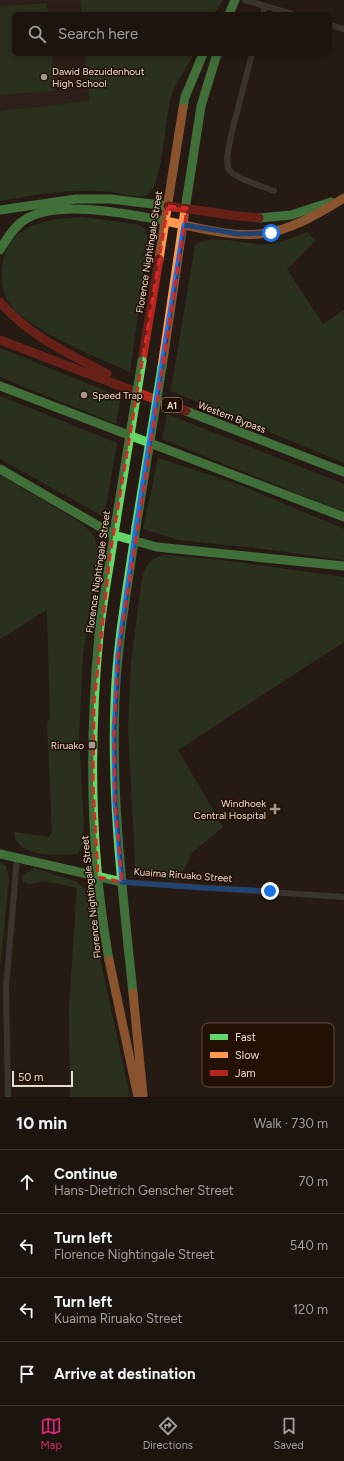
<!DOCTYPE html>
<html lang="en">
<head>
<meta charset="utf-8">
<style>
  body { margin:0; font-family:Figtree,sans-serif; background:#251d18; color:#f1f3f6 }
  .scale { position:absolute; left:12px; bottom:10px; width:61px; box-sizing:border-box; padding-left:4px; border:2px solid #e8dad1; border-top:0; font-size:11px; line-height:14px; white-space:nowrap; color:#e8dad1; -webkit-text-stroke:3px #231005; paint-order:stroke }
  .stop { position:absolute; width:12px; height:12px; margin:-9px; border:3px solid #1a73e8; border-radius:50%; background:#fff }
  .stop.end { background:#1a73e8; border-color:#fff; box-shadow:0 1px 4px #0008 }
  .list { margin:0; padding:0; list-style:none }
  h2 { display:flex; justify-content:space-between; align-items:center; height:52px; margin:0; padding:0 16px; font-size:17px }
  h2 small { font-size:13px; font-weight:400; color:#a09e9e }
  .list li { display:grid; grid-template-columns:26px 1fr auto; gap:12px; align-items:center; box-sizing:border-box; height:64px; padding:0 16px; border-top:1px solid #3a332f }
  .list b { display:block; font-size:15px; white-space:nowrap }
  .list p { margin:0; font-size:13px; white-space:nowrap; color:#a09e9e }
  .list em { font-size:13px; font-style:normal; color:#a09e9e }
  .icon { flex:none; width:22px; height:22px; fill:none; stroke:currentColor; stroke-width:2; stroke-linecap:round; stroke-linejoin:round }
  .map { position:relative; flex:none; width:344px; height:1097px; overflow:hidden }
  .search { position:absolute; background:#1c140f; box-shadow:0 2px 10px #0003; left:12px; right:12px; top:12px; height:44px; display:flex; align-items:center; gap:10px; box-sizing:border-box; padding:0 14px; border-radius:6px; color:#a09e9e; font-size:15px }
  .sheet { height:308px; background:#1c140f }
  nav { display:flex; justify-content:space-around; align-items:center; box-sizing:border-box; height:56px; border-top:1px solid #3a332f; background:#1c140f; font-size:11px; color:#a09e9e }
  nav a { display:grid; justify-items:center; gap:2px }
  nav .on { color:#db2777 }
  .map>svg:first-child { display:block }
  .education { fill:#34231e }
  .green { fill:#2e492b }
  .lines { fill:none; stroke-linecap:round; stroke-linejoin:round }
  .street { stroke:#55504d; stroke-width:6 }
  .fast { stroke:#63d668; stroke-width:9 }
  .slow { stroke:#ff974d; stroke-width:9 }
  .jam { stroke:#b3261e; stroke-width:9 }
  .fast-bridge { stroke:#63d668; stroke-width:9 }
  .route { stroke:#1a73e8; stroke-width:5 }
  .marked { fill:none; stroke:#d62828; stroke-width:3; stroke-dasharray:8 5; stroke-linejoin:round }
  .poi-dot { fill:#a4978f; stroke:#231005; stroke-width:1.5 }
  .labels { text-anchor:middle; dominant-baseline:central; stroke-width:3; stroke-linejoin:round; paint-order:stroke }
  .shield { fill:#231005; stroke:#ad9d94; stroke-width:1 }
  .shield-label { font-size:9px; font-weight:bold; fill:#e8dad1 }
  .poi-label { font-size:10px; fill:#e8dad1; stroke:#231005; text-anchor:start }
  .street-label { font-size:10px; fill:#e8dad1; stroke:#231005 }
  .key { fill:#231005; stroke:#5e4d42; stroke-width:1 }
  .key-label { font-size:11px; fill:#e8dad1 }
</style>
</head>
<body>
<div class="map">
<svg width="344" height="1097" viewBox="0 0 344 1097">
  <rect width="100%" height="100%" fill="#261b14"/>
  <path class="education" d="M0,0H80L81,14H14V54H85L89,101L0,111Z"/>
  <path class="green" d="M80,0H223L214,14H81Z
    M47,3L48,14H14V54H52L55,91L0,95V7Z
    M85,54H194C187,67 177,80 172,94C165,112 163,189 147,195C137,199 122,193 111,192C74,188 37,194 0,201V111L89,101Z
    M82,217L136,224L145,228L148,241L130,372C96,357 60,343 30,322C24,318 15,312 11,306C0,291 0,271 5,254C17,221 53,219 82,217Z
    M308,232L315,241L287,269L323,324L344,310V463L171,391L195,245C214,232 249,247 272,244C284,242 296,236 308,232Z
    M0,348L121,397L116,424L0,377Z
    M0,396L117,443L104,517L0,459Z
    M167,414L344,484V512L162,439Z
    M158,458L240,485L344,529V560L256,548L179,540L143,529Z
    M0,475L83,524L94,536L98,549L83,654L79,735L84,828L83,843L77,854C59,856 15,857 14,832L49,837L52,832L47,722L50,720L47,610L0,639Z
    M164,555L221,560L344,577V642L178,750L223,827L192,853L180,877L177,881L138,875L134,871L135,859L128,728L131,662L142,578C145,566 150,558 164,555Z
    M0,862L6,866L9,878L0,969Z
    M34,868L75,881L85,889L130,1097H70L69,1005L77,888L45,881L29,884L23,882L22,876Z"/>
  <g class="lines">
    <path class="street" d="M245,0L292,14
      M263,14L265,6
      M330,25L344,29
      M252,54L231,135L227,158L228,168L232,173L242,179L274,191
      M122,882L344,897
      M8,1097L6,988L17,858"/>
    <path class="fast" d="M229,14L235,0
      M183,108L185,97L203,54
      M0,210L76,199H111L168,206
      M185,210L201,106L217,54
      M259,218L291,215L331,202
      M0,250C6,240 13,228 23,221C55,198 129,214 165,221
      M0,386L344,517
      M186,411L344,472
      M0,469L114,535L157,547L344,566
      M0,854L122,882
      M109,960C90,854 89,742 99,635C103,597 111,559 116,521
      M133,993C123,896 111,798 115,701C117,642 128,585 136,527"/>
    <path class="slow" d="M165,221C196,227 228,237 260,234C290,231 318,214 344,198
      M159,259L183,108
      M162,367L185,210
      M109,960L138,1097
      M133,993L143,1095"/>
    <path class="jam" d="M168,206L237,216L259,218
      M0,302C29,336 68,353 107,374
      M0,340L186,411
      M142,361L159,259"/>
    <path class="fast-bridge" d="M116,521L142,361
      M136,527L162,367"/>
  </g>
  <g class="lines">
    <path class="route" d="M270,891L203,888L122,882L115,803L114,733L118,654L136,527L184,225L239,234L271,233"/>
  </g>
  <path d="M0 0H344V1097H0ZM168,206L187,208L118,654L114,733L115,803L122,882L98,877L93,784L94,703L110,555Z" fill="#261b14" fill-opacity=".55" fill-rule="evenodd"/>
  <path class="marked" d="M168,206L187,208L118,654L114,733L115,803L122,882L98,877L93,784L94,703L110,555Z"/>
  <g class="poi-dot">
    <circle cx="44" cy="77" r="4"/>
    <circle cx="84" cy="395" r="4"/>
    <rect x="88" y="741" width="8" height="8" rx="2"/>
    <path d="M273 803h4v4h4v4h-4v4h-4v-4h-4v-4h4z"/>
  </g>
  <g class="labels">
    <rect class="shield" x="162" y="398" width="20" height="14" rx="3"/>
    <g class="shield-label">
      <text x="172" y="405">A1</text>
    </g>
    <g class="poi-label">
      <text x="52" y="71">Dawid Bezuidenhout<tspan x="52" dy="12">High School</tspan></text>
      <text x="92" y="395">Speed Trap</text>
      <text x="84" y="745" text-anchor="end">Riruako</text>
      <text x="266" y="803" text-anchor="end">Windhoek<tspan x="266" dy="12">Central Hospital</tspan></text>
    </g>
    <g class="street-label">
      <text transform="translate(149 252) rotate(-81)">Florence Nightingale Street</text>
      <text transform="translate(232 417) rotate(21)">Western Bypass</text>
      <text transform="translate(98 572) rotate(-82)">Florence Nightingale Street</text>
      <text transform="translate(183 875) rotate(4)">Kuaima Riruako Street</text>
      <text transform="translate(91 897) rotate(-96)">Florence Nightingale Street</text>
    </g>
  </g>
  <rect x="202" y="1023" width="132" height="64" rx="6" class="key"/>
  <rect x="210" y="1034" width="18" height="6" fill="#63d668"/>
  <rect x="210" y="1052" width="18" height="6" fill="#ff974d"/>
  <rect x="210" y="1070" width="18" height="6" fill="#b3261e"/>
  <g class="key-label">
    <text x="235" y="1041">Fast</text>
    <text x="235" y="1059">Slow</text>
    <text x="235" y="1077">Jam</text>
  </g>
</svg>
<div class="scale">50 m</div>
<div class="stop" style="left:271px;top:233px"></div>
<div class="stop end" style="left:270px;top:891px"></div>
<div class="search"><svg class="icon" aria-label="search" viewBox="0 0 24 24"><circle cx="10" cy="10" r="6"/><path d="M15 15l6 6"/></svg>Search here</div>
</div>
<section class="sheet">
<h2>10 min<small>Walk · 730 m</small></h2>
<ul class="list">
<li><svg class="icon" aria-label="ahead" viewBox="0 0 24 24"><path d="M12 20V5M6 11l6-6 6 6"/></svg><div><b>Continue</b><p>Hans-Dietrich Genscher Street</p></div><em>70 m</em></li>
<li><svg class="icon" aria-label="left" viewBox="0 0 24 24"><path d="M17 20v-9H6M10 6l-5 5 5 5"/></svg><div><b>Turn left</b><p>Florence Nightingale Street</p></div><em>540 m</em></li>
<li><svg class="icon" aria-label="left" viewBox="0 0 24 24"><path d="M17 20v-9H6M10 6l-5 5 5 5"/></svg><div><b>Turn left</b><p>Kuaima Riruako Street</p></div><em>120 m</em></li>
<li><svg class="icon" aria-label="arrive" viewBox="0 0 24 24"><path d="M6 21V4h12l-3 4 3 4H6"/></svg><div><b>Arrive at destination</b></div></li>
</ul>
</section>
<nav>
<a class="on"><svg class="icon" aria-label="map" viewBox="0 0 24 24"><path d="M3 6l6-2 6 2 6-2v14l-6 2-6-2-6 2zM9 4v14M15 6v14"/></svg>Map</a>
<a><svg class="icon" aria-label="directions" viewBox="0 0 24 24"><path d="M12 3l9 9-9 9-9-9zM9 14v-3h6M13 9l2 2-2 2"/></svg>Directions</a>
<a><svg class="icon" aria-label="saved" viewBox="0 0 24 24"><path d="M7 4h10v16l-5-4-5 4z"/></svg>Saved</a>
</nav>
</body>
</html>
